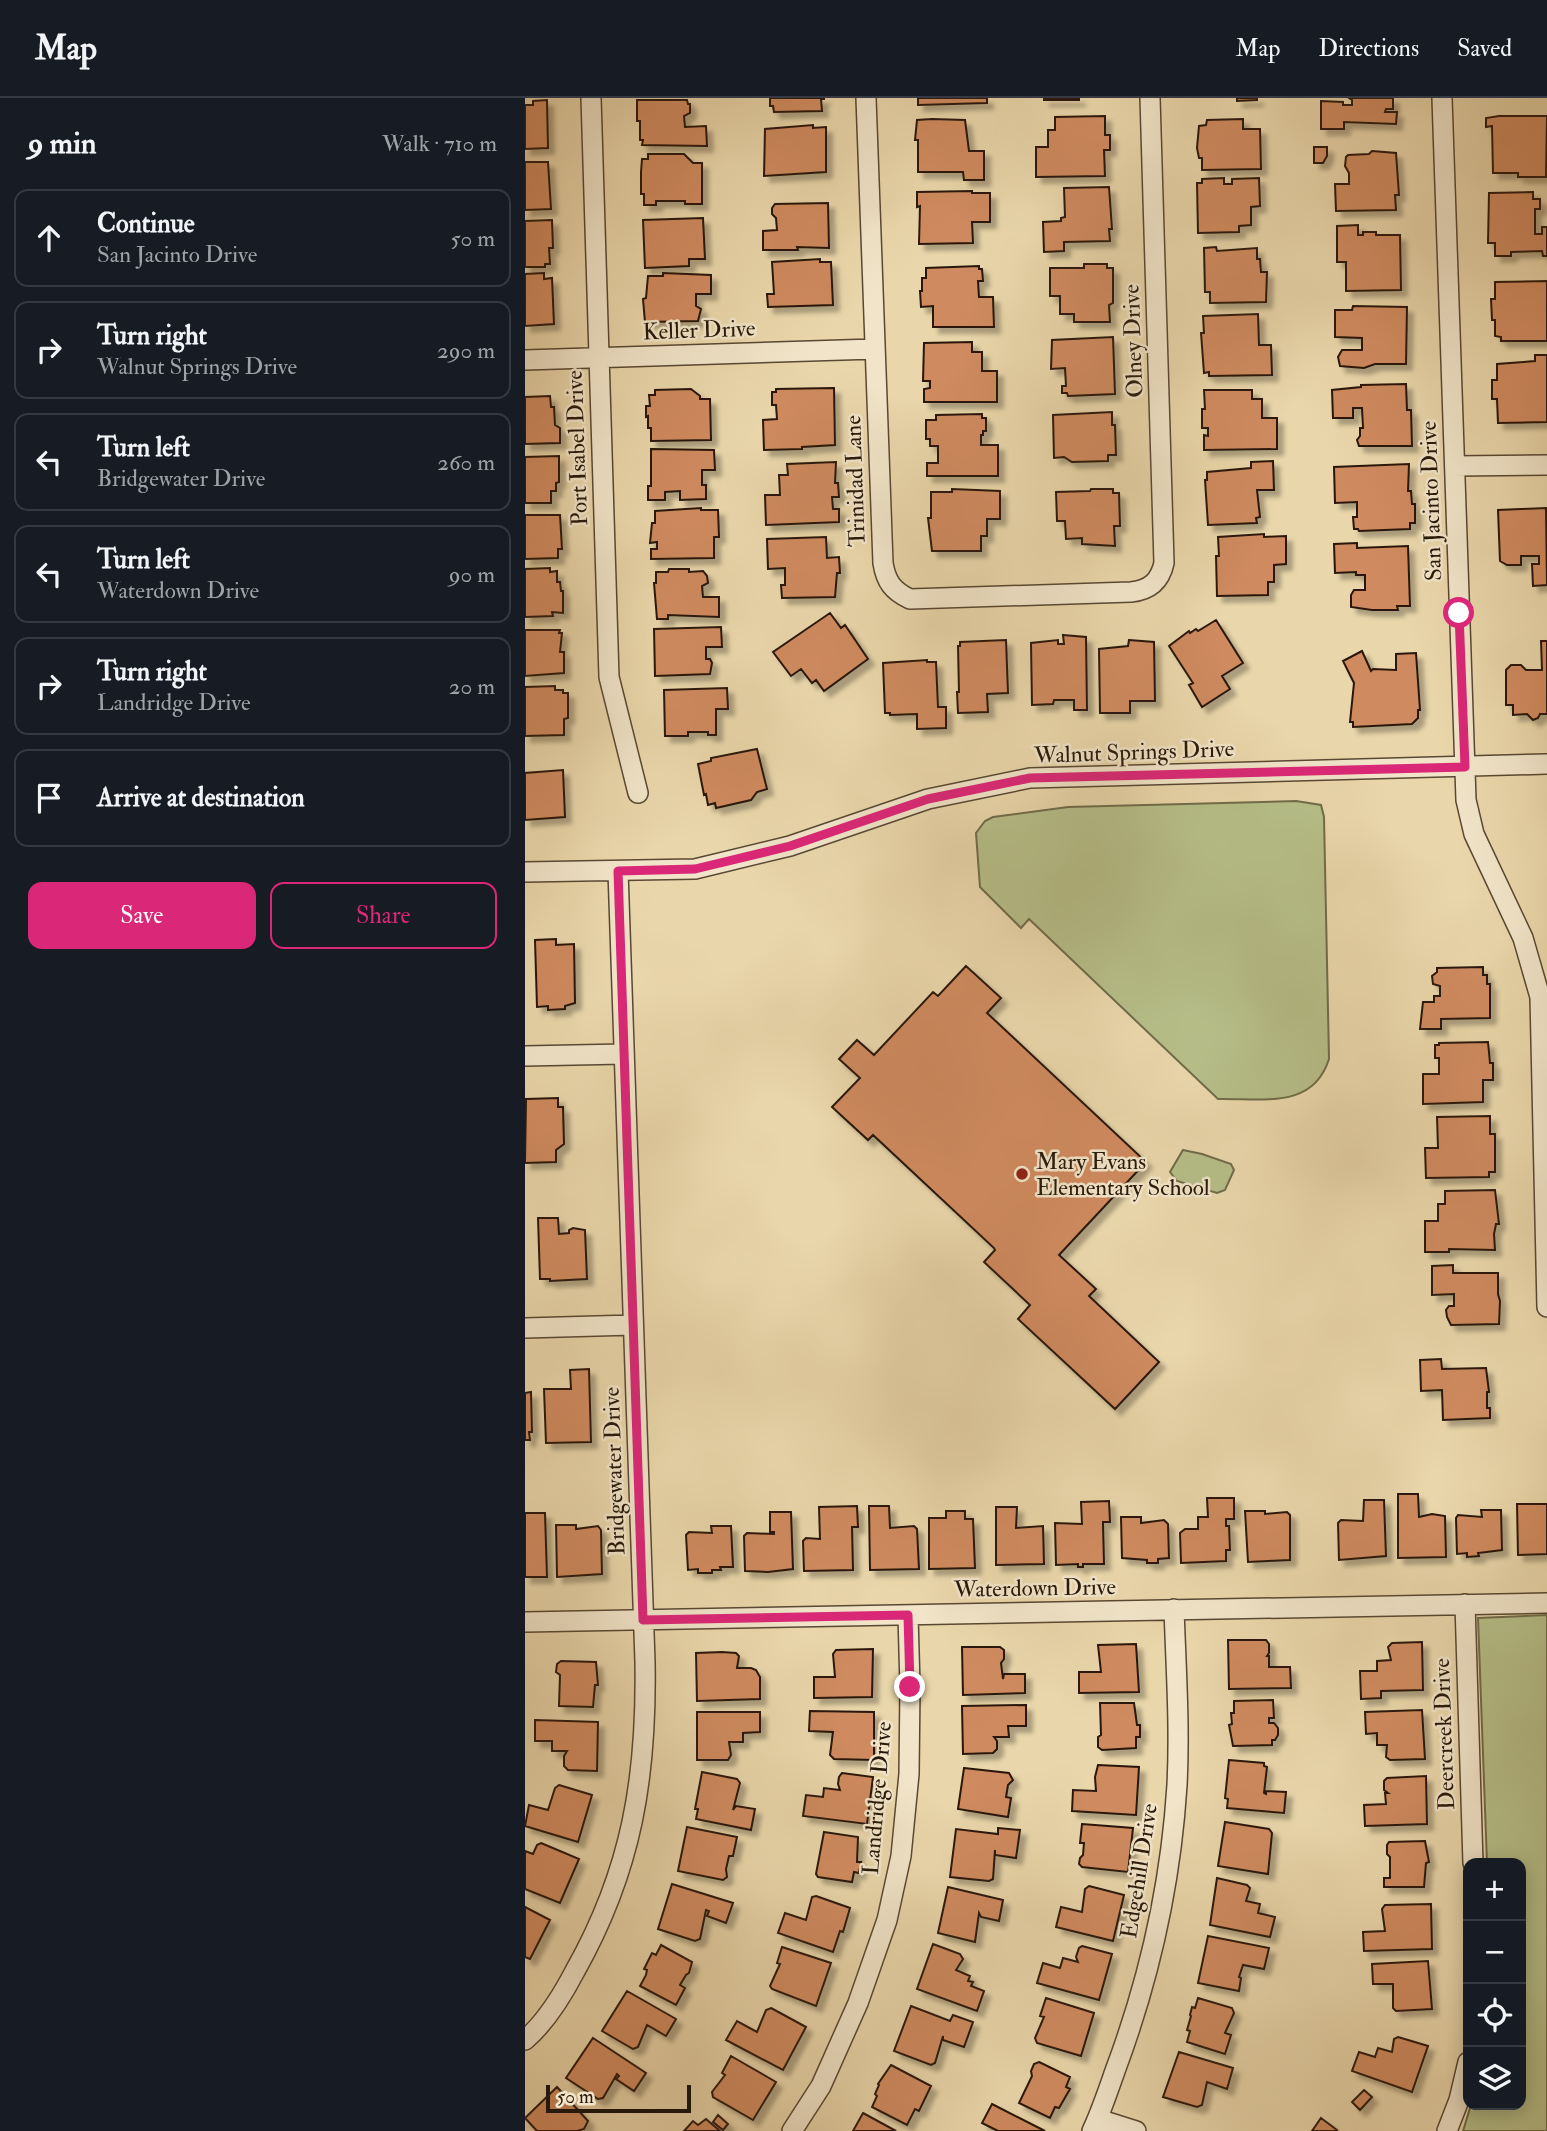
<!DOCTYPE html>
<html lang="en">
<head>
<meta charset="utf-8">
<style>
  body { margin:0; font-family:"IM FELL Double Pica",serif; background:#242831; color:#f1f3f6 }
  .controls { position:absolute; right:21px; bottom:21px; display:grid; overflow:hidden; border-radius:14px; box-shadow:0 4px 18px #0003 }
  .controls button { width:63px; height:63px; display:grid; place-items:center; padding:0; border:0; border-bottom:2px solid #363941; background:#171b24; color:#f1f3f6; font:35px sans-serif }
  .scale { position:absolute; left:21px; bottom:18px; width:145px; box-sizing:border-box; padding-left:7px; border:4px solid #29190a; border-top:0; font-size:19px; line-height:24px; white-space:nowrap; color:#29190a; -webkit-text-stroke:5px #f1e4c8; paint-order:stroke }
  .stop { position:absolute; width:21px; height:21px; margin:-16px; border:5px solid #db2777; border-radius:50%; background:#fff }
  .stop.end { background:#db2777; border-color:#fff; box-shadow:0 2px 7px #0008 }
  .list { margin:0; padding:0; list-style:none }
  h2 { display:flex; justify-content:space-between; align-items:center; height:91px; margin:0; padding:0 28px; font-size:30px }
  h2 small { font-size:23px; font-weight:400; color:#9ea1a6 }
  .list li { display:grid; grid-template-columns:46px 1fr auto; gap:21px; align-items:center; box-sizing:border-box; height:98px; margin:0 14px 14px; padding:0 14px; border:2px solid #363941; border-radius:14px }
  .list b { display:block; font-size:26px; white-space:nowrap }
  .list p { margin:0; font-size:23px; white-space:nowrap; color:#9ea1a6 }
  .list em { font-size:23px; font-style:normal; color:#9ea1a6 }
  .actions { display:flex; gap:14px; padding:21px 28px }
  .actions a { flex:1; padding:16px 0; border:2px solid #db2777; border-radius:14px; text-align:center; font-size:24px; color:#db2777 }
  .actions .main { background:#db2777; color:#fff }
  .icon { flex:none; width:38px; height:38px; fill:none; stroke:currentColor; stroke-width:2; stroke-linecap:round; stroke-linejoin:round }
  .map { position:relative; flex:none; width:1022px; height:2033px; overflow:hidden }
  header { display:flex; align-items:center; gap:42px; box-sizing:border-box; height:98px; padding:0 35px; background:#171b24; border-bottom:2px solid #363941 }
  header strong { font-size:33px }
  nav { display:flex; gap:38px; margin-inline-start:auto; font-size:24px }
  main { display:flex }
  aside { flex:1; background:#171b24 }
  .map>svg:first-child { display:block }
  .green { fill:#b6be88; stroke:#706c49; stroke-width:2 }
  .building { fill:#cf8a5e; stroke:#29190a; stroke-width:2; filter:url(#shadow) }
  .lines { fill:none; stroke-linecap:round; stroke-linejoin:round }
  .minor-casing { stroke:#594832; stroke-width:22 }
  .minor { stroke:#f1e4c8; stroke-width:19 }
  .route { stroke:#db2777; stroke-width:9 }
  .poi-dot { fill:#8f2418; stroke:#f1e4c8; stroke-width:2.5 }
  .labels { text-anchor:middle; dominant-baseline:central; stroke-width:5; stroke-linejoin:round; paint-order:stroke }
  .street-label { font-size:23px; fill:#29190a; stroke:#f1e4c8 }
  .poi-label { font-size:23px; fill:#29190a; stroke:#f1e4c8; text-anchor:start }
</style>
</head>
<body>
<header>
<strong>Map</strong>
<nav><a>Map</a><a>Directions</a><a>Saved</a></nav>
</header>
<main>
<aside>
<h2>9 min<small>Walk · 710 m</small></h2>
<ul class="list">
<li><svg class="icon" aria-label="ahead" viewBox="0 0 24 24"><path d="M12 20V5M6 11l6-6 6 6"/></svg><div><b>Continue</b><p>San Jacinto Drive</p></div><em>50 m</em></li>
<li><svg class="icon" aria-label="right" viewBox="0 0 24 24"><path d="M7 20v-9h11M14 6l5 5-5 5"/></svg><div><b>Turn right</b><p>Walnut Springs Drive</p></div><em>290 m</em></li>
<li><svg class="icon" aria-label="left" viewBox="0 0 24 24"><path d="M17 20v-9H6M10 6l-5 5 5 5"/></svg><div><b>Turn left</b><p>Bridgewater Drive</p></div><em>260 m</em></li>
<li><svg class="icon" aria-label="left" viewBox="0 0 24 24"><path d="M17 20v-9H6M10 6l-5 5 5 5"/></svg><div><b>Turn left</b><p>Waterdown Drive</p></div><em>90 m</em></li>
<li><svg class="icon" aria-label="right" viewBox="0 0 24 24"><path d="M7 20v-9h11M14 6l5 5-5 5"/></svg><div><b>Turn right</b><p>Landridge Drive</p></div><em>20 m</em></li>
<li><svg class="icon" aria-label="arrive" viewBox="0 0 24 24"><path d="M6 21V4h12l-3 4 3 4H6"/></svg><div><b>Arrive at destination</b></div></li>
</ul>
<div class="actions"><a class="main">Save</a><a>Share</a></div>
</aside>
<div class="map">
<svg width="1022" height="2033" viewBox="0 0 1022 2033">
  <defs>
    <filter id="shadow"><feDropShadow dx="6" dy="6" stdDeviation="2" flood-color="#0004"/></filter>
  </defs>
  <rect width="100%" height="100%" fill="#e9d6aa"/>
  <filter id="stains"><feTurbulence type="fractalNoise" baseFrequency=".00286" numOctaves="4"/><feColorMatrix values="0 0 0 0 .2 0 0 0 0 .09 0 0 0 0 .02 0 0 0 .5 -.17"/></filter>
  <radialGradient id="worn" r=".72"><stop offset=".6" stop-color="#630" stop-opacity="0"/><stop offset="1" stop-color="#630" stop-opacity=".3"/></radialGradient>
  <path class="green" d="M771,703L796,707L799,719L804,961C788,1012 737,1000 693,1001L504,821L496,830L455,789L451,735L460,723L468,719L543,709Z
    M658,1052L677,1056L706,1066L709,1072L700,1092L692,1095L652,1083L645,1074Z
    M1022,1517V2033H938L946,2007H996V1765H962L953,1520Z"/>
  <path class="building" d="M245,0H299V1H296L297,13L249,14L248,8H245Z
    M393,0H462V5L393,7Z
    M519,0H554V2H519Z
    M712,0H732V2L712,3Z
    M824,0H868V11H861L860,14H872L871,26L819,24V31H796V3L818,4V7H827V2Z
    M22,2L23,50L0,51V7H8V3Z
    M112,2H162L163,6H165V15L159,18L160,29L181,28L182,48L117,47L118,42H115V23H112Z
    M580,18V37H585V52H579L580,78L511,79V49H523V32H530V19Z
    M974,18H1022L1021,79H993V75H968L967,28L961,29V20Z
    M407,21L440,22L444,53H459V82H439L438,74H393V42H390L392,22Z
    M718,21V31H735L736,71L677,72V60H674L672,50L674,28L681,27L682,22Z
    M288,27V30L301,29V74L239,78L240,31Z
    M789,49H802V58L798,65H789Z
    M847,53L871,55L874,97H870L871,112L811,113L810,86H824V75L820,68L821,59L823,57L844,56Z
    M123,56H159L168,65H177V106H160V103H131V107H119V96H116V74L117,61H123Z
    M0,64H23L26,111L0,112Z
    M699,80V86H707V81L734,80L735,108L726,109V127L714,128V134L673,135L672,85H677V81Z
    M584,89L587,131H584L585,143L539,144V153L519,154L518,124L536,123V120L540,119L539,90Z
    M447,93V95H465V124H447L448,145L394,146L395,108L392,109V94Z
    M1008,94V101H1015V111H1010V136H1017V129H1022V158H1018L1017,153L986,154V158H970V145H963L964,95Z
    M303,105L304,150L272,149L273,152H238V133L252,132L251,120L247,116V110L250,106Z
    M178,120L180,161H164V168L120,170L118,122Z
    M27,122L28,150H24L25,166H20V169H0V123Z
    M833,127V137H838V134H851V137H875L876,192L821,193V164H812V128Z
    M691,149L692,153L732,150V161H735L736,174H742L741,204L685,205V194H680L679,150Z
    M295,161V164H306L308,207L243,209L242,196H249L247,164Z
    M559,166H582V170H588V205L584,207L585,224H549V216H535V198H525V170H559Z
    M454,168V171H457L458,183H453L454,199H468L469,229H408V208L396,209L395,193H397V180H401V170Z
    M19,175V181L27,180L29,226L0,228V176Z
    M138,175L186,177V196H171V208L176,211L173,223L120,224L118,201L121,200L123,178H138Z
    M1022,183V243H976V239L970,238V222H967L966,201H970V184Z
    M828,208L882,209L881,266H850L839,270L815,268L813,259L817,252H837V240L810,239V212H827Z
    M733,216L734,247H746L747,277L684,278V274L679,275L676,235H679L678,218Z
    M588,239L590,296L543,298L542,295H537V288H541L540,270L526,271L527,242Z
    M447,244V254H457V273H472V304H399V291L405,290V283H398L399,245Z
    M1010,257H1022V324L973,325L972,301H967V282H972V266L1010,263Z
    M881,286L882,312H886L887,348H834L832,342L835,338V330H838L837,310H828V320H808L807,292L836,289V287Z
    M309,290L310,347L277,349V351L239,352L238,322L252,321L251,307H247V294H251V291Z
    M166,291L175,298V301H185L186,342L126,343V330H123V318L121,319V308H125L124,297H130V292Z
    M679,292H727V301H737V320H752V351L679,352V337L683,338V330H677V311H680Z
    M25,298L26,309H29L30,327L35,330V345L0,346V299Z
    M587,314V327H590L591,357H583V363L547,364L539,359L529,360L528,317Z
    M457,316V320H461V333H458V337H456V347H473V378H402V365H413V348H405V341H401V322H411V317Z
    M126,351L189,352L190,372H177V387H181V401L155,402V393L140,394V402H123V388H126Z
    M34,358V384L31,385V393H26V405H0V359Z
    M748,363L749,392H732L735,419L731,420L732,425L683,427L680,382H682V374L726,370V364Z
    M311,364L310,385H313L314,399H307L308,411H314V424L241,427L240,397H255L254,377H263L262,366Z
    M884,366L883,393H886L887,406H890V425H885V431L834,433L833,431H829L828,419H832V404L810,405L809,369Z
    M427,391L475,393V421H462V438H456V453H407L403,420H406V394H427Z
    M566,391H588V395H594L595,428H589L590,448L557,446V440L541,441L540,423H532L531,394L565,393Z
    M176,410V412H193L194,439H189V460L126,461V451H132V444L125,445L127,425H130V413Z
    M1021,410L1022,487L1008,488L1007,466H1014V458H996V467H982L975,463L973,412Z
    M0,417H35L37,451H33V460L0,461Z
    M739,436V439L761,438V466L749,467V484H743V497L692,498L691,458H694L693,439Z
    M301,439L302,460L314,459L315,475H312L310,499L257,500L256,487H260V470L243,471L242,441Z
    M832,445V450L883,448L885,508H872L873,512H847L826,509V497L829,492H840V477H831V474L810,475L809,446Z
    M25,470V474L32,473V484H35L36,493H38V515L27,514L28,518L0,519V471Z
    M144,471H164V474L178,473L182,478L183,485L177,488L178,499H194V519L143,517V521H132L129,485H131V474H143Z
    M305,515L316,530L320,527L343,561L299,593L291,582L287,585L276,571L266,578L248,554Z
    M691,522L718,565L697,578L705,591L677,609L664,587L668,585L644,548L664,533L665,535L671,531L673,533Z
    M196,529L197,549H181V561H185L187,565L185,576L130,578L129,531Z
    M0,532H35L34,535H37L35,554H39V575L0,578Z
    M538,537L561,539L562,612H549V602H529L528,606L507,607L506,545L533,542V546H539Z
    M481,542L483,595L462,596L463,614L433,615L432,594H434L433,548H435V544Z
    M604,542L629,544L630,603H605V615H575L574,551L603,548Z
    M1016,543H1022V616H1015L1013,620L1008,622L1002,616L988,617V607H981V572L986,567H996L1001,572H1017Z
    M837,553L846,573L848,571L871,572V556L891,555L895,612H893V620L887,626L828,629V624H825L829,585L818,563Z
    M402,562V564H411L413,609H421V630L392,631V616L365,617V615H360L358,565Z
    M30,588V592H38V595H43V620L39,621V637L0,638V589Z
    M202,590L203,611H191V637H183V634H163V638H140L139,592Z
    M232,651L242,691L232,694L226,702L191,710L190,705L183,707L181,696L179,697L173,666L186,663V660Z
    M38,672L40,719L0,722V675Z
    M31,841V847L49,846L50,905L40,908V911L23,912V908L12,909L10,842Z
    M441,868L476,900L462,915L621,1064L534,1157L571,1191L564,1198L634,1264L590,1311L493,1221L505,1207L459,1164L470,1152L469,1150L348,1037L343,1042L307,1009L335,980L314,961L332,942L349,957L408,894L413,898Z
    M958,869V877H962V886H965V920L916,921V931H895L898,904H909V898H915V888L908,886L907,878L912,874V870Z
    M963,944L965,965H968V982H958V1004L898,1006V976H914V960H910V947H914V945Z
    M33,1000V1009H38L39,1046L31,1052V1064L0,1065L1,1001Z
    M965,1018V1036H970V1074H964V1079L901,1080L900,1050H913L912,1019Z
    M970,1092L974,1126H971L969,1136L970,1152L924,1151V1154H900V1123H913V1106H920V1093Z
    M13,1120H33L34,1136L44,1135V1132L48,1130L60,1132L62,1181L25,1183V1181H15Z
    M928,1167V1175H973V1196L975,1203L974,1226L926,1227L922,1219L921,1212L924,1208H929V1196L907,1197V1168Z
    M916,1261L917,1271L961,1270L964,1294H962V1310H965V1320L918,1322L917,1292L896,1293L895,1262Z
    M64,1271L66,1344L21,1345L19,1291H46L45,1272Z
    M6,1294L7,1334H4L5,1342H0V1295Z
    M873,1396H893L894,1419L907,1416L920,1418L921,1459L873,1460Z
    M682,1400H709V1421H701V1428H704L705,1452H701V1463L656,1465L655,1435L660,1431H673V1419H683Z
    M839,1402H859L861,1458L814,1462L813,1425L816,1422L838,1423Z
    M584,1403L585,1424H578V1426L579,1466H558V1469H553V1466L531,1467L530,1425L557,1426L556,1404Z
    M992,1406H1022V1456L993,1457Z
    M332,1408L333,1429H327L328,1472L279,1473L278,1443L281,1440L295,1441L294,1409Z
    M344,1408H364L365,1430L389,1428L392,1431L394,1471L345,1472Z
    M471,1409H492L491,1430L518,1428L519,1466L471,1467Z
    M956,1412H976L977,1452L953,1455L954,1458L942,1459V1455L932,1456L931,1420L933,1417L957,1419Z
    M421,1413H440V1421H448L450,1470L404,1471V1420H421Z
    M720,1413H740V1416L762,1414L765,1417V1462L723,1464Z
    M245,1414H266L268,1471L243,1474L220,1473L219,1438L222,1435L249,1436V1434H245Z
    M0,1415H20L22,1479H0Z
    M596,1419H616V1425L639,1422L643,1426L644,1460L633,1461V1465H622V1462L597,1460Z
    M31,1427H51V1431L73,1428L76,1432L77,1476L32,1479Z
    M186,1428H206L208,1469H195L196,1472H187V1475H173V1471L163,1472L161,1437L164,1434L187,1435Z
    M703,1542H741L744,1546V1555L742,1558H744V1569H765L766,1590L704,1591Z
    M897,1544L898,1592L856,1593V1600L836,1601L835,1573H852V1563L866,1562L863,1549L867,1545Z
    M611,1546L614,1594L554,1595V1574H576L573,1547Z
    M437,1549H475L479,1552V1561L476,1565L478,1581L479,1576H500V1595L438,1597Z
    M348,1551L347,1599L289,1600V1579H310L308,1556L311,1552Z
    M197,1554L211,1555L214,1558L212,1570H226L231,1572L235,1579V1601L172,1603L171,1555Z
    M36,1563L71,1564L73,1587H70L68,1609L34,1608L35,1577L31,1574L32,1566Z
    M748,1602L749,1620H744V1625H749L753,1630V1637L750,1642H747V1647L708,1648L704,1627L707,1626L706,1615H709V1603Z
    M575,1605H609L612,1627H615V1639H611V1650L577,1652L573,1649V1639L576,1637Z
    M501,1607V1628H483L484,1639H469L472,1643V1651L468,1655L438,1656L437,1608Z
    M897,1612L900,1661L865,1662L861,1659L862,1647H852V1635L841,1636L840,1614Z
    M285,1613L349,1614V1662L309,1661L305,1657L308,1634L284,1633Z
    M172,1614H235V1634L218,1635V1644H204L206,1657L203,1662H172Z
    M10,1622L73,1624L72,1673L43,1672L39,1668V1658L42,1653H27V1643H10Z
    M704,1662L739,1665V1668L742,1669L739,1695L741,1696V1693L761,1694L759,1715L702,1710L703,1701L700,1700Z
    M573,1667L614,1669L611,1717L547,1713L548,1692L571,1693L570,1679Z
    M439,1670L484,1675L488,1682L483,1687L481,1699L486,1700L483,1719L433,1711Z
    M177,1674L212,1681L215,1685L208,1712L211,1708L230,1711L226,1732L171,1721L173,1711H170Z
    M317,1675L348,1679L342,1726L278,1718L281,1697L298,1699L299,1690L315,1692L313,1686L314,1679Z
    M901,1678L902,1726L840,1728L839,1707L861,1706L860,1695H863L859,1692V1683L862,1680Z
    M34,1687L67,1697L53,1744L0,1728L4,1707L23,1712L30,1690Z
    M700,1724L744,1731L747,1735L743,1776L693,1768Z
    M557,1726L608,1730L603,1774L557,1769L554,1766L555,1760L558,1757L559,1745H555Z
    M162,1729L212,1739L208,1758H204L201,1771L202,1779L198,1782L153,1773Z
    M473,1730L495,1732L491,1760L470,1757V1752L468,1781L464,1783L425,1779L431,1731L473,1736Z
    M299,1734L333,1739L332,1764H336L334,1775L329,1774L327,1784L293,1779L291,1776Z
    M900,1743L904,1764L901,1765L899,1789H859V1780H865V1759L862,1756V1747L864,1744Z
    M16,1745L54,1761L35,1805L0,1791V1753L8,1756L12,1747Z
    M692,1780L722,1787L725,1790L721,1803L735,1806L733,1815L750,1819L745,1839L685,1827Z
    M147,1786L208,1805L201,1825L182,1818L184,1813L181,1812L175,1841L170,1843L133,1831Z
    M564,1788L599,1797L588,1843L531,1829L536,1809L557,1814L560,1791Z
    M423,1789L478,1802L474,1823L456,1819L454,1815L450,1844L413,1835Z
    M291,1798L325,1810L318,1834L315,1833L308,1854L253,1835L260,1815L281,1822L287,1799Z
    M906,1806L907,1851L839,1853L838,1834L860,1833L857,1811L860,1807Z
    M0,1809L25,1822L5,1861L0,1859Z
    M683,1838L744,1850L739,1871L718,1867L714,1879L716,1880L714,1893L673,1885Z
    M408,1846L435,1856L438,1861L431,1872L445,1878L443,1883L448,1884L446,1888L459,1893L452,1913L392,1891Z
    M136,1847L167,1864L164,1875L161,1877L155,1887L160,1890L151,1907L115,1888L121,1877L122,1872L119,1871L127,1855L131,1857Z
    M557,1848L587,1856L574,1902L512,1885L518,1865L535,1870L538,1860L553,1864L551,1859L554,1850Z
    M257,1849L306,1865L291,1908L247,1891L245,1888L255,1866L252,1865Z
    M903,1863L907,1911L871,1913L868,1910V1886H848L847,1866Z
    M102,1893L151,1921L141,1938L122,1927L113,1949L108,1951L77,1933Z
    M521,1900L569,1915L556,1958L512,1945L510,1940L519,1919L515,1918Z
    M673,1900L707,1910L709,1915L700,1935L706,1937L700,1956L662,1944L665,1933L662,1932L666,1918L665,1917L667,1909L670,1910Z
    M386,1908L425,1923L428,1917L448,1924L439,1949L418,1942V1938L410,1965L406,1967L369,1953Z
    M246,1910L281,1929L258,1972L201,1942L212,1923L232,1934L241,1912Z
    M873,1939L903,1948L887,1994L827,1973L834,1954L850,1959L853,1950L867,1954L869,1941Z
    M68,1940L121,1975L109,1993L91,1981L94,1978L92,1976L78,2000L73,2001L41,1980Z
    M654,1954L708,1970L702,1991L682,1984L677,2007L672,2009L638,1999Z
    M206,1958L251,1984L228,2022L188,1999L187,1994L200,1977L197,1975Z
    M514,1964L545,1979L541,1989L545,1991L534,2010L530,2009L525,2020L494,2005L507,1978L506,1973L509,1966Z
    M366,1967L406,1988L394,2013L390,2011L382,2027L347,2009L352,1998L350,1996L354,1987L353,1986Z
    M32,1989L63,2023L59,2031L52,2033H12L0,2020Z
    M839,1992L847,1999L835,2012L827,2004Z
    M467,2006L520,2033H473L457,2025Z
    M338,2015L371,2033H328Z
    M193,2017L203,2026L198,2032L188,2024Z
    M796,2020L812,2032L811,2033H787Z
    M181,2021L195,2033H159L168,2023L173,2027Z"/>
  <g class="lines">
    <g class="minor-casing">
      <path id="minor" d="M66,0L84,579L113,695
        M341,0L358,465C361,484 368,493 385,501L606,494C625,492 635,483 639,465L625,0
        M917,0L941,702L949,736L998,840L1015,899L1022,1209
        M0,262L349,251
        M930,368L1022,367
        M0,774L170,771L265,748L403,701L505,680L1022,666
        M0,958L99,956
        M0,1230L108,1227
        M940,1506L948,1765
        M0,1524L1022,1505
        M0,1942C21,1924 37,1898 50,1873C107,1772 122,1679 120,1564L93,773
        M573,2021L611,2033
        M267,2033L296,1988L333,1905L362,1822L376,1758L384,1676L385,1589L383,1517
        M567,2033C576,2014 583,1993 590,1973C624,1882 646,1784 652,1687C655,1629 651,1570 649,1511
        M922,2033L934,2002L943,1964"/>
    </g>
    <use href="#minor" class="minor"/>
  </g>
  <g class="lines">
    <path class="route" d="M385,1589L383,1517L118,1522L93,773L170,771L265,748L403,701L505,680L940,669L934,515"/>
  </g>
  <circle class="poi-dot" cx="497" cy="1076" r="7"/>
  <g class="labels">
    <g class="street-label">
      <text transform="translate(174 232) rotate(-2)">Keller Drive</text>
      <text transform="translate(608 243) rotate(-92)">Olney Drive</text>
      <text transform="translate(52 350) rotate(-92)">Port Isabel Drive</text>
      <text transform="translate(330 383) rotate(-92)">Trinidad Lane</text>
      <text transform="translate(906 403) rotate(-92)">San Jacinto Drive</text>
      <text transform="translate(609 654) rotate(-2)">Walnut Springs Drive</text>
      <text transform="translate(89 1373) rotate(-92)">Bridgewater Drive</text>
      <text transform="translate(510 1490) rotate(-1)">Waterdown Drive</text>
      <text transform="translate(919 1636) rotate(-92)">Deercreek Drive</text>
      <text transform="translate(352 1700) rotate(-85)">Landridge Drive</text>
      <text transform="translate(614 1773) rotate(-81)">Edgehill Drive</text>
    </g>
    <g class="poi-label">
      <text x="511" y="1063">Mary Evans<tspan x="511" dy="26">Elementary School</tspan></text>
    </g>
  </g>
  <rect width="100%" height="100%" filter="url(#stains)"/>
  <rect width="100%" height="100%" fill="url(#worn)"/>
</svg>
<div class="controls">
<button>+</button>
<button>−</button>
<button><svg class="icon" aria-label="locate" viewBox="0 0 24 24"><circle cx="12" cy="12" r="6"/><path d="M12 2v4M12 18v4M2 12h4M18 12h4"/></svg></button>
<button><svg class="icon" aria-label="layers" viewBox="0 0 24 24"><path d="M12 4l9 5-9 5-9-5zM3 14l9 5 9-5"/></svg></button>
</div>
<div class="scale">50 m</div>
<div class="stop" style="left:934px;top:515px"></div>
<div class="stop end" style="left:385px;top:1589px"></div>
</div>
</main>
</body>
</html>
